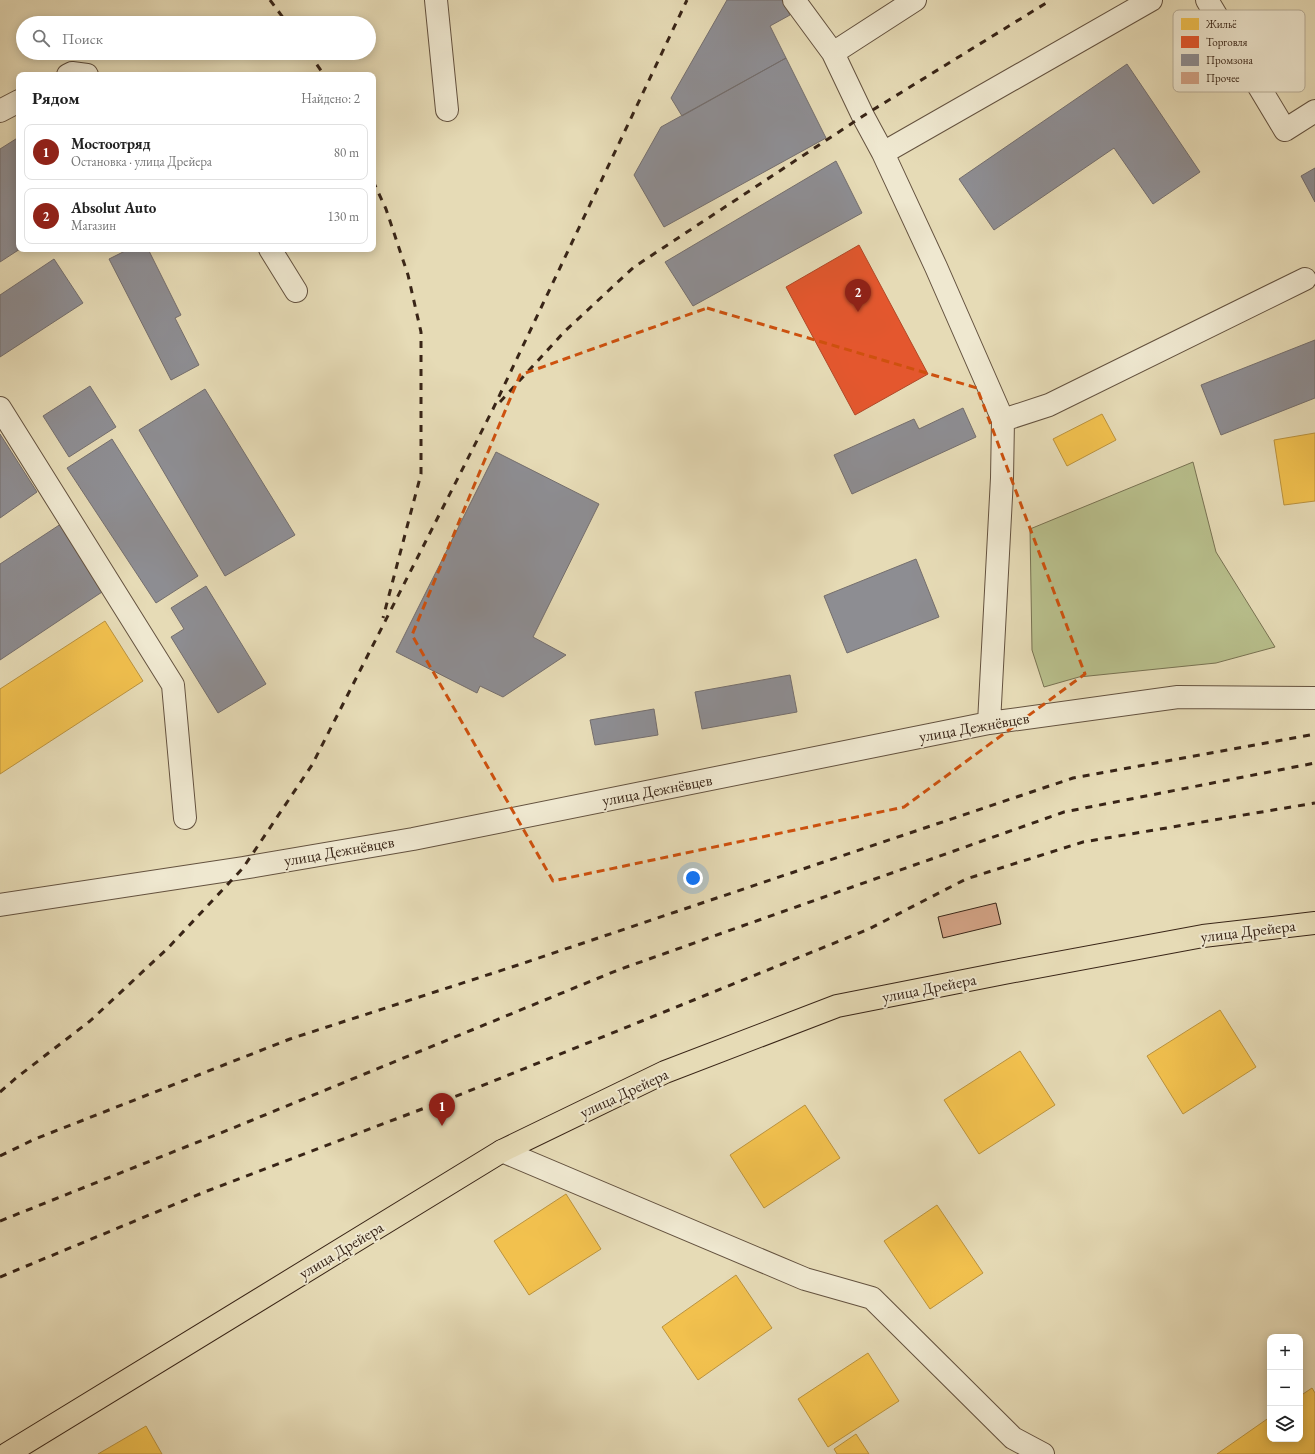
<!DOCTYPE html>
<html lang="ru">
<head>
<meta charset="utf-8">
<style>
  body { margin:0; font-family:"EB Garamond",serif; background:#f2f2f2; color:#222 }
  .controls { position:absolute; right:12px; bottom:12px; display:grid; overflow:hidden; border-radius:8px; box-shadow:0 2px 10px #0003 }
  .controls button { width:36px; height:36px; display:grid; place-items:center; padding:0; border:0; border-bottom:1px solid #e0e0e0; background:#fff; color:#222; font:20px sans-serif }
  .you { position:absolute; left:693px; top:878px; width:14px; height:14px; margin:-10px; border:3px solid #fff; border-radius:50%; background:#1a73e8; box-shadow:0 0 0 6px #1a73e833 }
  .badge { display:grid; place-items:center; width:26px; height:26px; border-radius:50%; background:#8f2418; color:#fff; font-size:13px; font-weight:700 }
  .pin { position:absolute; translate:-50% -33px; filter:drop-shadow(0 1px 2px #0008) }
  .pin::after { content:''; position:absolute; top:21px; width:14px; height:12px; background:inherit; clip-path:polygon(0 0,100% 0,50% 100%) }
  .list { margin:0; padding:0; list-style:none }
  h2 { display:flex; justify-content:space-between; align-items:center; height:52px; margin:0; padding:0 16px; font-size:17px }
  h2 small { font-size:13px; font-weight:400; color:#767676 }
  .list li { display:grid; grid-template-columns:26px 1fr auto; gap:12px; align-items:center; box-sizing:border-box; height:56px; margin:0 8px 8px; padding:0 8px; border:1px solid #e0e0e0; border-radius:8px }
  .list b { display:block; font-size:15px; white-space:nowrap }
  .list p { margin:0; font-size:13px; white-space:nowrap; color:#767676 }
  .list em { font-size:13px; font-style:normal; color:#767676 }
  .icon { flex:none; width:22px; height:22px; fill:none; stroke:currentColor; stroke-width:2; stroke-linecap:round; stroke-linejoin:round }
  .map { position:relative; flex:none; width:1315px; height:1454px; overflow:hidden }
  .search { position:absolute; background:#fff; box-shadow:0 2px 10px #0003; left:16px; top:16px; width:360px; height:44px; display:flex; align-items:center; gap:10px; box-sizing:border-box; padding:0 14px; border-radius:22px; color:#767676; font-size:15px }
  .panel { position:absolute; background:#fff; box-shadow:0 2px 10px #0003; left:16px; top:72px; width:360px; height:180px; border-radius:8px }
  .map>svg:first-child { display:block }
  .green { fill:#b8bf8c; stroke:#787252 }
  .homes { fill:#f2c14e; stroke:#ba923e }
  .shops { fill:#e4572e; stroke:#b14827 }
  .industry { fill:#8d8d92; stroke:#746e6d }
  .building { fill:#d3a386; stroke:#392517 }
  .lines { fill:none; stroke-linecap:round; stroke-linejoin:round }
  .minor-casing { stroke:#64523f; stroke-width:24 }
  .major-casing { stroke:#392517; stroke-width:24 }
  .minor { stroke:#efe8d0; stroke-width:22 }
  .major { stroke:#e6dbb6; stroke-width:22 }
  .rail { stroke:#392517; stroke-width:3; stroke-dasharray:7 7; stroke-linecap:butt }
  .marked { fill:none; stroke:#ce510e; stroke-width:3; stroke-dasharray:8 5; stroke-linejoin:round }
  .labels { text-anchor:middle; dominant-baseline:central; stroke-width:4; stroke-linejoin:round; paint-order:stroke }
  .street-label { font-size:16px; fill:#392517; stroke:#efe8d0 }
  .key { fill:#efe8d0; stroke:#b8ae98; stroke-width:1 }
  .key-label { font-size:11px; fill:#392517 }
</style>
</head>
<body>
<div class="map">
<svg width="1315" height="1454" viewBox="0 0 1315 1454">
  <rect width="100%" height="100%" fill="#e6dbb6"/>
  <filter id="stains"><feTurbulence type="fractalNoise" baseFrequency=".005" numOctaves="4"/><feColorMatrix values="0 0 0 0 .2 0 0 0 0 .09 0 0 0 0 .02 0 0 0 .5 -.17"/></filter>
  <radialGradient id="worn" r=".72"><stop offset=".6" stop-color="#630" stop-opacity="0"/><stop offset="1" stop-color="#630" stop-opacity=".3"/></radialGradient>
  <path class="green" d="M1193,462L1216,552L1275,647L1216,663L1079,677L1044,687L1032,650L1030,529Z"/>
  <path class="homes" d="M1102,414L1116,440L1067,466L1053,439Z
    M1315,433V501L1284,505L1274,440Z
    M105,621L143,681L0,774V689Z
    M1220,1010L1256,1067L1183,1114L1147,1056Z
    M1020,1051L1055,1105L979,1154L944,1100Z
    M805,1105L840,1158L764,1208L730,1155Z
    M566,1194L601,1249L529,1295L494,1241Z
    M937,1205L983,1273L930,1309L884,1241Z
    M736,1275L772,1328L698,1380L662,1327Z
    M868,1353L899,1401L828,1447L798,1399Z
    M1312,1388L1315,1393V1453L1313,1454H1217L1270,1417V1439H1300V1396Z
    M146,1426L162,1454H98Z
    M856,1434L869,1454H837L834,1449Z"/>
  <path class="shops" d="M859,245L928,374L855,415L786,287Z"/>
  <path class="industry" d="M727,0H782L790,15L770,26L786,58L682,116L671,98Z
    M786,58L826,138L664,227L634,175L661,127Z
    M1127,64L1200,172L1153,204L1114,148L994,230L959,179Z
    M19,137V249H20L0,262V149Z
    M836,161L862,213L693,306L665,262Z
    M1315,168V202L1301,176Z
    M129,249H148L181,315L175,318L199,365L171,380L109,259Z
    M54,259L83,303L0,357V295Z
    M1315,340V398L1221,435L1201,385Z
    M90,386L116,427L69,457L43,416Z
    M205,389L295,535L225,576L139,430Z
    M963,408L976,437L852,494L834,455L914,419L919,429Z
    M0,434L37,492L0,518Z
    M112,439L198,576L156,603L67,468Z
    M496,452L599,504L533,637L566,655L503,697L480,686L477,693L396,652Z
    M73,516L117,582L0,660V564Z
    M916,559L939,617L847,653L824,596Z
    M206,586L266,684L218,713L171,637L184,629L171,608Z
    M790,675L797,712L702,729L695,692Z
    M654,709L658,735L595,745L590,720Z"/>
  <path class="building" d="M996,903L1001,924L943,938L938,917Z"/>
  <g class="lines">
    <g class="minor-casing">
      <path id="minor" d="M436,0L447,110
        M794,0L833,53L863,116L883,153L936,267L1003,420L1002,478L989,723
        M1207,0L1285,130L1315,111
        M833,53L915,0
        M68,75L72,73L87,75
        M0,111L19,101
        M883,153L1151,0
        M270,249L296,291
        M0,408L173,685L185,818
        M1003,420L1049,405L1305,279
        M0,905L243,868L413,839L989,723L1178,697L1315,698
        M502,1151L805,1279L872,1298L1013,1438L1043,1454"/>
    </g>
    <g class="major-casing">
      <path id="major" d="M7,1454L502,1151L665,1072L837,1006L1004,973L1203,936L1315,923"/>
    </g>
    <use href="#minor" class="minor"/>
    <use href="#major" class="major"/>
    <path class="rail" d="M270,0L287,23
      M309,53L324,75
      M373,181L386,209L408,275L421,332V474L383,618
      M500,402L565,331L634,267L863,116L1051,0
      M0,1092L16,1078L90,1021L168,948L243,868L312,765L493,409L687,0
      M0,1156L35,1139L290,1039L518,965L1073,778L1315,734
      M0,1221L233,1128L618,970L1064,812L1315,763
      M0,1277L207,1191L464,1093L869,929L966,879L1083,842L1315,803"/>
  </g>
  <path class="marked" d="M707,308L977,388L1085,674L904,807L553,881L412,635L520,375Z"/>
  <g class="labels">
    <g class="street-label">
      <text transform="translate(974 727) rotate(-10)">улица Дежнёвцев</text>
      <text transform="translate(657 790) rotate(-11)">улица Дежнёвцев</text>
      <text transform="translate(339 851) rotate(-10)">улица Дежнёвцев</text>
      <text transform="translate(1248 931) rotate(-7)">улица Дрейера</text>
      <text transform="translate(929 988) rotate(-11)">улица Дрейера</text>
      <text transform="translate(624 1093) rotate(-25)">улица Дрейера</text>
      <text transform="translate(341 1250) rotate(-31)">улица Дрейера</text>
    </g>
  </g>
  <rect x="1173" y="10" width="132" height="82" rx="6" class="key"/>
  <rect x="1181" y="18" width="18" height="12" fill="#f2c14e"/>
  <rect x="1181" y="36" width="18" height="12" fill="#e4572e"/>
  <rect x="1181" y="54" width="18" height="12" fill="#8d8d92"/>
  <rect x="1181" y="72" width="18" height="12" fill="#d3a386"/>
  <g class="key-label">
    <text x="1206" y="28">Жильё</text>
    <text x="1206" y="46">Торговля</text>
    <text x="1206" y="64">Промзона</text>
    <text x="1206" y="82">Прочее</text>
  </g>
  <rect width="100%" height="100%" filter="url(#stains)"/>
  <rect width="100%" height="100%" fill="url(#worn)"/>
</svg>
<div class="controls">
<button>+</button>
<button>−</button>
<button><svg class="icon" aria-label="layers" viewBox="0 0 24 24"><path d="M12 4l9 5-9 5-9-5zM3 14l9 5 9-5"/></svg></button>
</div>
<div class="you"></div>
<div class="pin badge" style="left:442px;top:1126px">1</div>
<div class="pin badge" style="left:858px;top:312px">2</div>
<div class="search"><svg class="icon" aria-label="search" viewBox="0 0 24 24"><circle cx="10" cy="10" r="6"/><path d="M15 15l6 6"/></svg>Поиск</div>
<section class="panel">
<h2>Рядом<small>Найдено: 2</small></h2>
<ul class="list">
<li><span class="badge">1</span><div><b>Мостоотряд</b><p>Остановка · улица Дрейера</p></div><em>80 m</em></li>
<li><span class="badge">2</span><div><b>Absolut Auto</b><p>Магазин</p></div><em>130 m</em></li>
</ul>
</section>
</div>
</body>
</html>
